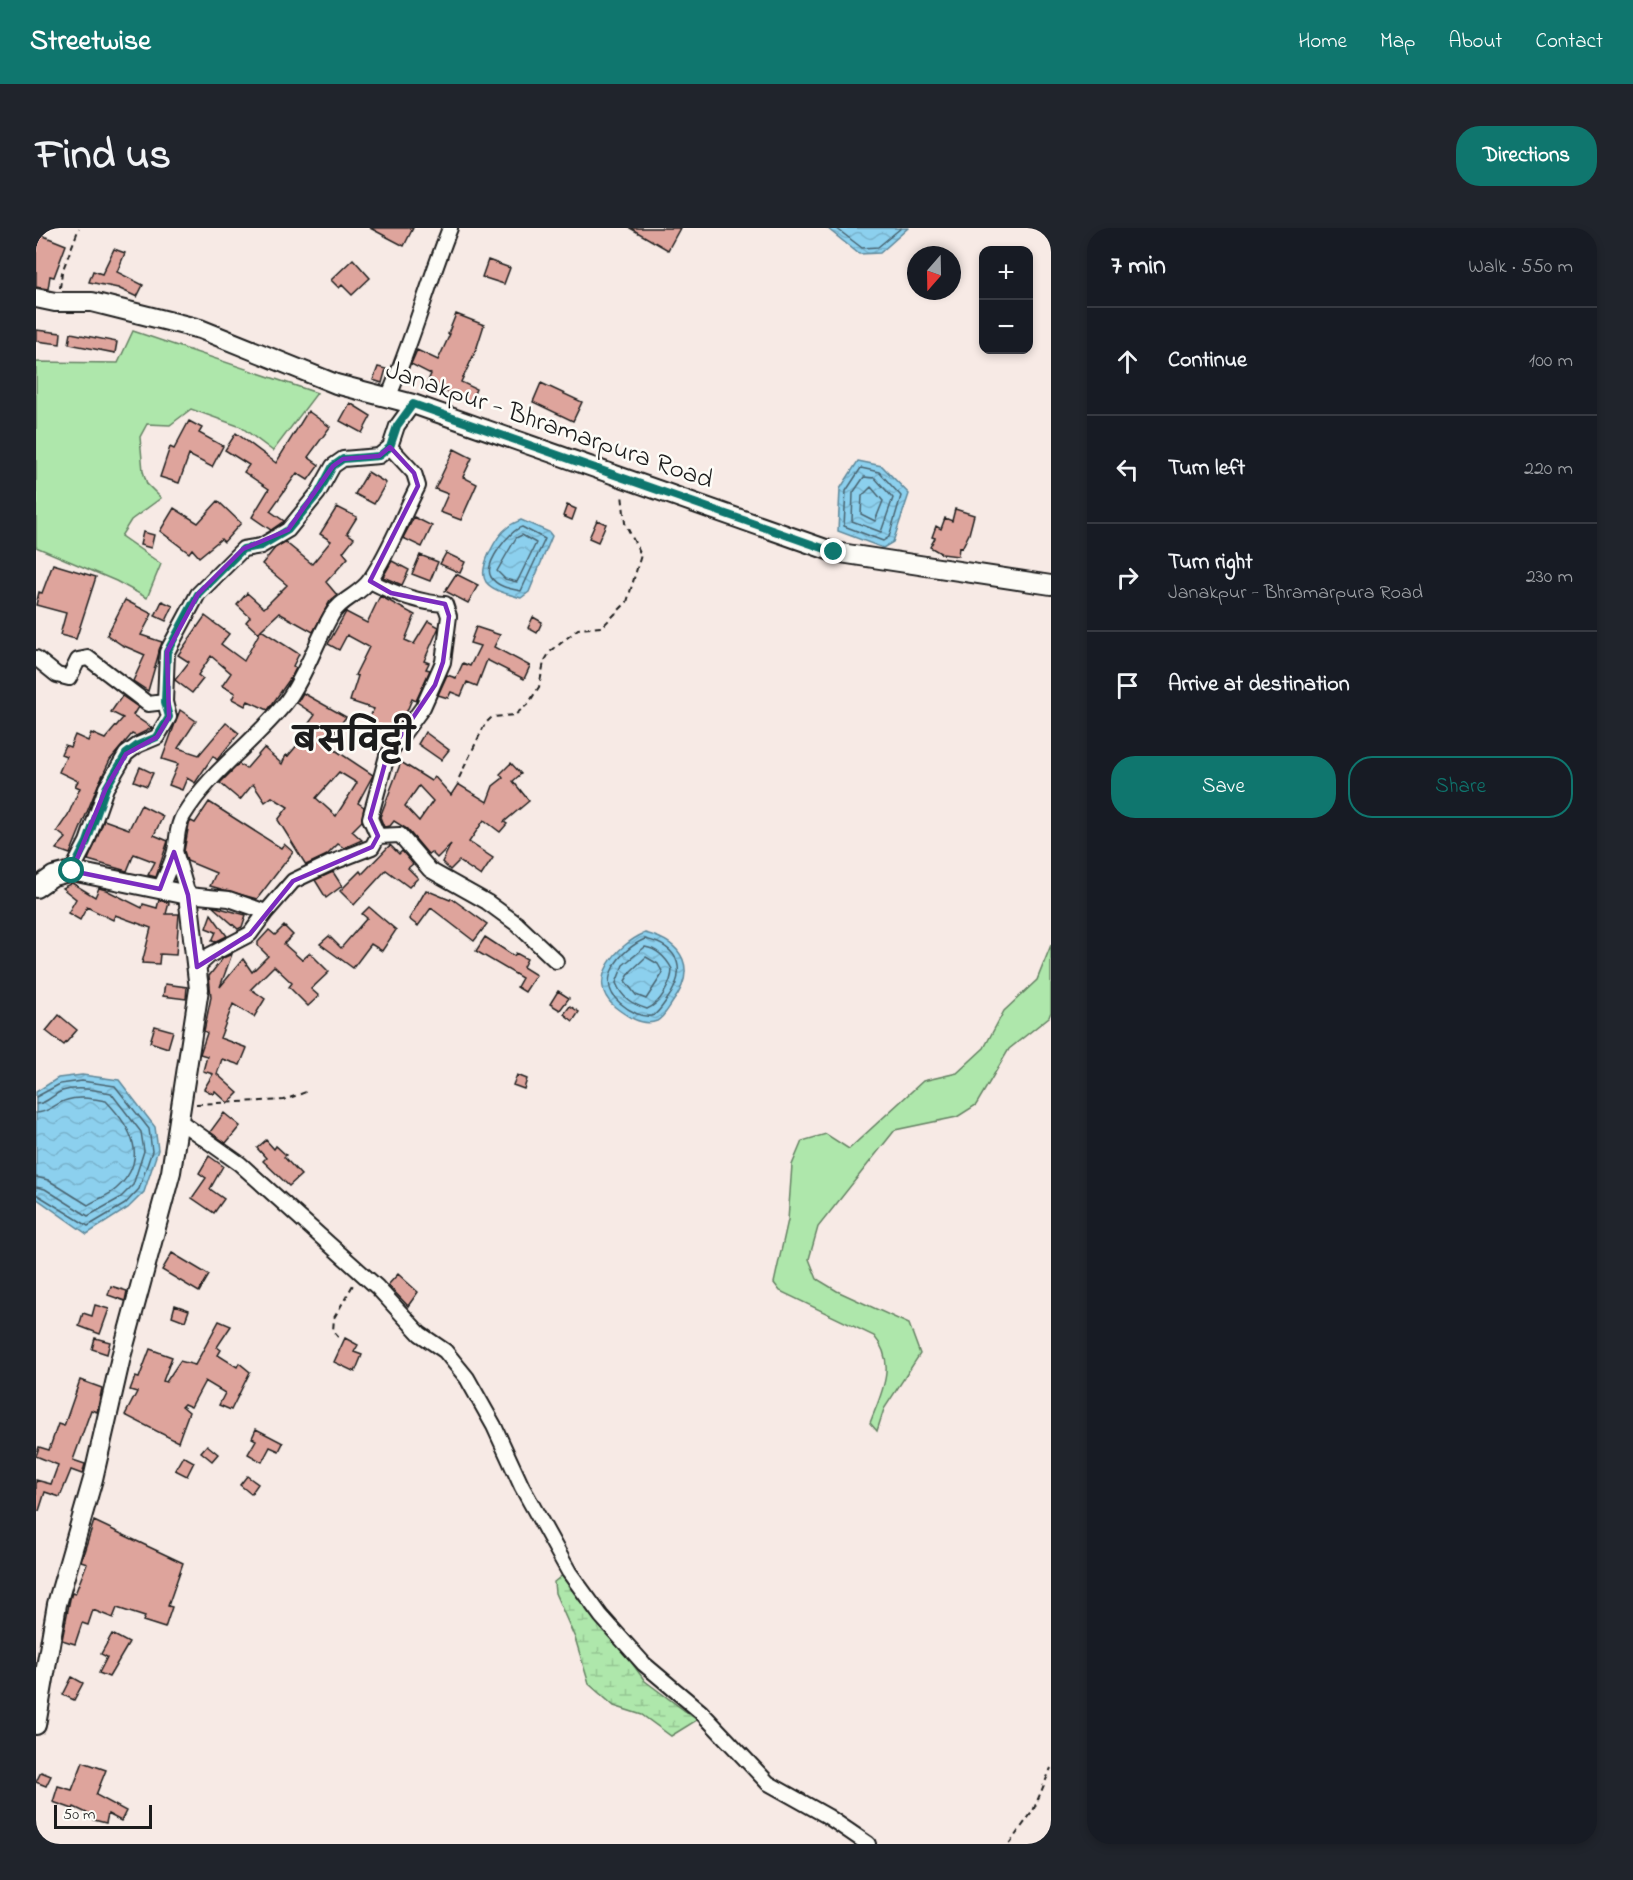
<!DOCTYPE html>
<html lang="en">
<head>
<meta charset="utf-8">
<style>
  body { margin:0; font-family:"Indie Flower","Playpen Sans Deva",sans-serif; background:#20242c; color:#f1f3f6 }
  .controls { position:absolute; right:18px; top:18px; display:grid; overflow:hidden; border-radius:12px; box-shadow:0 3px 9px #0003 }
  .controls button { width:54px; height:54px; display:grid; place-items:center; padding:0; border:0; border-bottom:2px solid #363941; background:#171b24; color:#f1f3f6; font:30px sans-serif }
  .compass { position:absolute; left:871px; top:18px; width:54px; height:54px; border-radius:50%; background:#171b24; box-shadow:0 3px 9px #0003; rotate:200deg }
  .scale { position:absolute; left:18px; bottom:15px; width:98px; box-sizing:border-box; padding-left:6px; border:3px solid #1c1c1c; border-top:0; font-size:16px; line-height:21px; white-space:nowrap; color:#1c1c1c; -webkit-text-stroke:4px #fdfcf7; paint-order:stroke }
  .stop { position:absolute; width:18px; height:18px; margin:-14px; border:4px solid #0f766e; border-radius:50%; background:#fff }
  .stop.end { background:#0f766e; border-color:#fff; box-shadow:0 2px 6px #0008 }
  .list { margin:0; padding:0; list-style:none }
  h2 { display:flex; justify-content:space-between; align-items:center; height:78px; margin:0; padding:0 24px; font-size:26px }
  h2 small { font-size:20px; font-weight:400; color:#9ea1a6 }
  .list li { display:grid; grid-template-columns:39px 1fr auto; gap:18px; align-items:center; box-sizing:border-box; height:108px; padding:0 24px; border-top:2px solid #363941 }
  .list b { display:block; font-size:22px; white-space:nowrap }
  .list p { margin:0; font-size:20px; white-space:nowrap; color:#9ea1a6 }
  .list em { font-size:20px; font-style:normal; color:#9ea1a6 }
  .actions { display:flex; gap:12px; padding:18px 24px }
  .actions a { flex:1; padding:14px 0; border:2px solid #0f766e; border-radius:24px; text-align:center; font-size:21px; color:#0f766e }
  .actions .main { background:#0f766e; color:#fff }
  .icon { flex:none; width:33px; height:33px; fill:none; stroke:currentColor; stroke-width:2; stroke-linecap:round; stroke-linejoin:round }
  .map { position:relative; flex:none; width:1015px; height:1616px; overflow:hidden; border-radius:24px }
  header { display:flex; align-items:center; gap:36px; box-sizing:border-box; height:84px; padding:0 30px; background:#0f766e; color:#fff }
  header strong { font-size:28px }
  nav { display:flex; gap:33px; margin-inline-start:auto; font-size:21px }
  .intro { display:flex; align-items:center; justify-content:space-between; box-sizing:border-box; height:144px; padding:0 36px }
  h1 { margin:0; font-size:42px }
  .button { padding:15px 27px; border-radius:24px; background:#0f766e; color:#fff; font-size:21px; font-weight:700 }
  main { display:flex; gap:36px; padding:0 36px }
  aside { flex:1; background:#171b24; border-radius:24px; box-shadow:0 3px 9px #0003 }
  .map>svg:first-child { display:block }
  .grass { fill:#aee7ab; stroke:#658264; stroke-width:1.5 }
  .wetland { fill:url(#wetland-marsh); stroke:#658264; stroke-width:1.5 }
  .water { fill:url(#water-waves); stroke:#5f889a; stroke-width:1.5 }
  .lines { fill:none; stroke-linecap:round; stroke-linejoin:round }
  .shore { stroke:#496470; stroke-width:1.5 }
  .building { fill:#dea49c; stroke:#1c1c1c; stroke-width:1.5; fill-rule:evenodd }
  .street-casing { stroke:#1c1c1c; stroke-width:18 }
  .secondary-casing { stroke:#1c1c1c; stroke-width:22 }
  .path { stroke:#1c1c1c; stroke-width:2; stroke-dasharray:6 4.5; stroke-linecap:butt }
  .street { stroke:#fdfcf7; stroke-width:14 }
  .secondary { stroke:#fdfcf7; stroke-width:18 }
  .route { stroke:#0f766e; stroke-width:8 }
  .marked { fill:none; stroke:#7b2cbf; stroke-width:4.5; stroke-linejoin:round }
  .labels { text-anchor:middle; dominant-baseline:central; stroke-width:5; stroke-linejoin:round; paint-order:stroke }
  .street-label { font-size:27px; fill:#1c1c1c; stroke:#fdfcf7 }
  .district-label { font-size:33px; font-weight:bold; fill:#1c1c1c; stroke:#fdfcf7 }
</style>
</head>
<body>
<header>
<strong>Streetwise</strong>
<nav><a>Home</a><a>Map</a><a>About</a><a>Contact</a></nav>
</header>
<div class="intro"><h1>Find us</h1><a class="button">Directions</a></div>
<main>
<div class="map">
<svg width="1015" height="1616" viewBox="0 0 1015 1616">
  <defs>
    <pattern id="wetland-marsh" width="20" height="14" patternUnits="userSpaceOnUse" patternTransform="scale(1.5)"><rect width="20" height="14" fill="#aee7ab"/><path d="M1 5h8M5 5V1M11 12h8M15 12V8" fill="none" stroke="#95c693"/></pattern>
    <pattern id="water-waves" width="16" height="10" patternUnits="userSpaceOnUse" patternTransform="scale(1.5)"><rect width="16" height="10" fill="#8cd0ee"/><path d="M0 5q4-4 8 0t8 0" fill="none" stroke="#78b2cc"/></pattern>
  </defs>
  <rect width="100%" height="100%" fill="#f7eae5"/>
  <filter id="ink" filterUnits="userSpaceOnUse"><feTurbulence type="fractalNoise" baseFrequency=".0167" numOctaves="2"/><feDisplacementMap in="SourceGraphic" scale="12" xChannelSelector="R" yChannelSelector="G"/><feConvolveMatrix kernelMatrix="1 2 1 2 8 2 1 2 1" color-interpolation-filters="sRGB"/></filter>
  <g filter="url(#ink)">
    <path class="grass" d="M97,103L281,165L237,223L205,199L155,181L134,197L111,196L104,209L107,243L111,256L125,270L95,292L85,308L125,336L111,370L80,353L0,319V134L82,135Z
      M1015,717V784L1013,789L973,821L940,877L921,889L859,902L782,999L773,1031L781,1051L801,1063L873,1096L884,1126L848,1181L841,1203L834,1195C845,1166 862,1136 838,1108L744,1063L738,1055L752,992L756,937L766,913L790,906L813,921L887,853L921,845L948,820L968,783L1001,752Z"/>
    <path class="wetland" d="M528,1346L532,1356L570,1400L609,1453L661,1492L635,1508L606,1487L578,1478L553,1456L539,1410L519,1365L518,1354Z"/>
    <path class="water" d="M791,0H872L844,25L823,26Z
      M822,233L846,238L873,266L857,314L847,320L802,303L804,261Z
      M485,292L513,304L516,308L493,364L485,370C473,366 458,364 450,354C441,341 461,307 472,299C475,296 481,294 485,292Z
      M609,705C649,715 661,742 636,775C632,781 627,790 621,793C607,799 589,787 579,779C548,753 582,716 609,705Z
      M46,847L83,852L119,899L122,922L108,964L92,980L51,1006L0,970V864L22,850Z"/>
    <g class="lines">
      <path class="shore" d="M800,0L826,20L842,19L865,0
        M825,240L843,244L865,268L853,309L847,313L808,298L810,263Z
        M828,249L839,250L857,270L845,304L816,293L817,265Z
        M835,259L847,273L839,293L825,286L826,268Z
        M486,299L509,311L485,363C475,361 461,359 455,349C447,336 474,302 486,299Z
        M486,307L500,315L481,354L469,351L461,343L480,310Z
        M609,711C646,719 651,745 630,773C627,777 623,784 618,787C608,792 592,782 584,775C558,753 585,721 609,711Z
        M609,719C622,721 630,730 636,741C636,755 624,776 611,781C596,776 586,770 580,755L587,737Z
        M610,729L622,736L627,745L610,771L600,767L589,753L595,743Z
        M0,869L24,856L46,853L79,858L113,901L116,923L103,961L89,976L52,998L0,966
        M0,876C11,876 16,867 26,863C41,858 60,862 75,865L105,904L108,923L97,957L84,970L52,988L9,961L0,959
        M0,885C13,885 19,875 31,872C43,868 57,871 70,873C95,899 114,931 80,961C72,968 61,971 52,977L12,952L0,949"/>
    </g>
    <path class="building" d="M334,0H377L368,18Z
      M594,0H644L632,22Z
      M0,5L30,17L18,49L14,48L12,61L0,59Z
      M78,21L89,25L81,44L107,57L101,69L82,60L53,54L57,43L66,46Z
      M317,31L334,50L316,67L306,57L303,60L295,52Z
      M452,32L474,40L468,56L446,49Z
      M420,86L448,97L440,122L425,154L440,161L434,175L391,155L395,146L375,136L381,122L402,132L414,106H412Z
      M0,102L25,105L24,116L0,113Z
      M35,105L81,114L79,125L33,116Z
      M342,139L350,141L346,155L337,152Z
      M505,155L546,174L537,193L497,174Z
      M314,175L335,188L326,205L304,193Z
      M272,183L294,199L272,229L283,237L272,252L261,245L234,283L248,293L235,302L216,289L233,261L208,244L213,237L189,222L200,205L240,235Z
      M153,193L166,200L163,205L187,218L176,239L153,227L143,255L124,249L134,219L138,221Z
      M418,221L436,230L427,249L441,256L425,292L404,284L412,266L399,261Z
      M332,244L350,255L338,276L319,266Z
      M182,273L205,295L188,314L185,311L163,329L156,321L153,325L124,303L138,280L162,295Z
      M531,277L540,281L536,292L527,288Z
      M301,279L321,289L311,305L318,310L307,324L312,330L290,354L301,367L294,373L277,404L243,385L225,402L263,426L257,438L260,440L256,448L232,482L212,473L209,478L196,471L199,465L186,458L195,445L175,428L162,447L167,451L156,465L139,452L153,434L142,427L169,388L193,406L185,416L208,433L225,402L222,405L210,394L214,389L201,377L211,365L228,380L251,357L226,336L239,320L249,314L276,336L295,313L284,306Z
      M919,281L938,287L933,306L926,320L923,319L922,328L906,326L894,319L899,310L896,309L900,298L905,301L909,290L916,293Z
      M378,289L396,298L386,319L367,310Z
      M561,292L570,296L562,314L553,310Z
      M107,304L118,307L115,320L104,317Z
      M410,325L429,334L424,345L404,336Z
      M384,327L402,334L394,353L376,346Z
      M356,333L373,342L366,357L347,349Z
      M17,336L60,349L40,411L24,407L30,385L0,377L3,364L6,365Z
      M420,346L442,357L432,375L409,363Z
      M344,368L379,387L369,412L378,416L392,393L403,399L388,433L393,435L390,441L394,442L380,473L376,471L368,490L355,506L332,492L338,481L314,473L322,448L319,447L333,419L311,407L303,422L292,416L310,384L331,395Z
      M89,372L116,386L105,407L126,414L112,463L97,453L109,427L86,417L71,407Z
      M126,373L137,378L130,393L119,388Z
      M497,389L506,394L501,405L492,400Z
      M440,399L464,407L458,419L494,438L488,451L451,432L441,458L431,454L425,468L415,464L412,470L402,467L411,447L420,450L427,435L434,438L444,418L434,415Z
      M267,465L310,489L290,516L337,547L322,575L328,579L326,593L316,603L326,612L308,620L302,616L291,627L270,637L242,592L252,579L236,569L229,574L217,556L204,572L184,555L203,536L210,541L228,520L246,536L250,527L252,528L269,508L265,506L279,487L261,475ZM303,544L321,555L300,588L280,570Z
      M86,468L102,479L97,487L116,500L100,508L96,506L74,532L62,557L34,626L20,621L30,610L21,603L32,587L44,560L39,558L42,553L23,544L30,528L25,526L29,517L34,519L39,507L52,513L55,505L69,511L87,490L75,484Z
      M144,482L160,493L142,520L163,527L190,495L203,505L181,532L177,528L159,555L151,550L146,562L133,557L142,536L126,531Z
      M389,504L413,522L405,532L382,516Z
      M365,534L395,553L399,549L415,567L422,556L451,574L457,558L467,550L464,546L475,535L485,546L477,553L493,573L468,594L471,596L464,604L448,592L433,614L457,630L445,648L423,633L414,642L406,634L415,616L401,630L395,624L392,626L371,601L358,593L354,598L348,599L344,589ZM383,558L397,573L383,593L369,578Z
      M104,539L117,545L111,558L98,553Z
      M173,574L245,620L248,616L257,624L221,671L174,658L180,645L151,633L148,623L153,596L155,593L159,595Z
      M105,577L127,588L118,607L132,613L120,649L112,647L119,634L98,626L91,643L52,632L68,592L93,601Z
      M354,617L363,626L366,623L377,636L372,640L382,650L373,659L350,642L318,677L304,663L324,643L326,646Z
      M297,644L306,658L290,670L279,652Z
      M36,655L59,669L63,660L70,662L106,680L107,676L121,680L123,672L133,675L130,686H143L140,727L124,726L123,736L106,735L115,700L79,687L77,692L51,679L44,692L32,685L40,671L26,660Z
      M390,662L414,672L415,670L451,696L438,713L395,680L382,698L373,691Z
      M176,678L210,687L206,699L202,701Z
      M333,679L360,702L346,723L335,716L317,740L284,716L293,708L305,720L331,690L326,686Z
      M175,686L191,708L179,714L176,713L180,704L170,700Z
      M248,698L257,707L248,716L266,732L274,725L293,744L275,761L283,768L272,778L253,759L256,755L238,738L215,761L229,771L218,789L197,776L184,810L211,820L204,837L186,831L181,846L202,865L192,875L179,863L177,866L168,861L177,846L167,843L171,828L164,826L171,805L168,803L175,769L173,748L187,730L196,726L184,759L207,731L216,744L232,728L222,718V714L233,702L239,707Z
      M449,709L478,728L480,725L491,731L487,739L500,747L489,764L481,759L486,750L440,723Z
      M129,756L151,759L150,771L127,768Z
      M522,763L533,770L524,782L514,776Z
      M534,778L543,784L537,793L528,786Z
      M23,787L41,802L28,817L10,803Z
      M119,798L137,803L132,820L114,814Z
      M481,847L491,851L488,861L477,857Z
      M188,885L204,898L190,915L174,904Z
      M230,912L238,921L240,918L250,927L248,929L265,947L253,958L227,933L230,930L221,920Z
      M173,928L187,938L174,961L188,971L178,985L156,970L170,950L163,945Z
      M136,1025L173,1047L163,1064L126,1042Z
      M362,1046L382,1064L372,1078L352,1057Z
      M75,1058L91,1063L89,1073L72,1067Z
      M59,1077L73,1081L64,1106L43,1098L47,1085L56,1088Z
      M139,1077L153,1082L149,1093L136,1088Z
      M183,1093L195,1098L181,1119L185,1122L182,1127L201,1139L203,1135L214,1144L195,1182L183,1177L189,1165L169,1153L155,1179L148,1176L146,1178L153,1184L142,1214L89,1187L101,1164L94,1162L99,1149L103,1150L114,1121L136,1129L127,1153L130,1154L144,1133L159,1137Z
      M59,1110L74,1114L71,1126L56,1121Z
      M309,1110L322,1117L318,1124L326,1127L319,1144L298,1134Z
      M44,1152L66,1160L61,1184L55,1182L37,1232L49,1236L47,1244L46,1246L35,1242L24,1269L9,1264L3,1283H0V1252L15,1256L22,1237L0,1228L3,1219L13,1222L22,1196L28,1198Z
      M220,1201L247,1215L243,1223L234,1219L226,1234L212,1226L220,1212L216,1210Z
      M171,1217L182,1226L176,1233L165,1224Z
      M147,1228L158,1234L151,1248L139,1242Z
      M211,1248L222,1256L215,1266L204,1257Z
      M58,1293L147,1335L132,1378L136,1379L129,1400L107,1393L109,1389L81,1380L77,1390L57,1382L52,1397L46,1395L39,1416L26,1412L34,1371L36,1365L39,1366L51,1335L45,1333Z
      M76,1406L93,1415L73,1449L63,1445L71,1429L65,1426Z
      M36,1449L47,1455L38,1472L27,1467Z
      M47,1534L70,1542L60,1567L90,1583L85,1593L72,1586L70,1595L58,1592L59,1589L38,1579L37,1581L17,1574L22,1558L36,1562Z
      M5,1544L15,1548L10,1558L0,1554Z"/>
    <g class="lines">
      <g class="street-casing">
        <path id="street" d="M352,170C376,114 392,56 414,0
          M0,430L21,447L33,450L42,432L52,430L112,476L129,474
          M342,608L364,607L394,642L451,674L481,696L520,733
          M139,623L152,667L193,671L230,684L257,653L295,635L336,619L342,608L334,590L351,528L387,479L407,434L413,388L409,376C383,375 357,365 334,353
          M36,643L51,614L70,560L90,526L102,517L121,509L133,489L129,474L131,424L162,366L207,321L225,318L252,302L282,265L297,238L307,231L343,228L354,219
          M124,661C129,649 136,636 139,623C142,610 140,600 147,588C175,542 219,514 251,473C270,447 279,416 295,388C304,371 324,367 334,352C354,323 366,289 382,258L378,245L354,219L361,198L377,176
          M161,739L174,727L214,706L230,684
          M142,892L204,936L341,1059L384,1106L409,1123L431,1150L458,1198L486,1259L533,1344L565,1388L608,1436L665,1484L732,1555L791,1588L832,1616"/>
      </g>
      <g class="secondary-casing">
        <path id="secondary" d="M0,70L19,74H56L164,101L300,156L377,176L798,324L1015,357
          M0,660L17,648L36,643L152,667L163,761L135,944L85,1129L57,1251L21,1376L0,1497"/>
      </g>
      <path class="path" d="M24,60L26,44L43,0
        M423,550L449,496L456,489L479,487L492,476L503,459L508,434L514,424L542,401L566,399L591,374L605,327L589,295L586,266
        M160,876L248,872L270,864
        M302,1109L297,1103L298,1090L317,1057
        M973,1616L997,1583L1015,1540"/>
      <use href="#street" class="street"/>
      <use href="#secondary" class="secondary"/>
    </g>
  </g>
  <g class="lines" filter="url(#ink)">
    <path class="route" d="M36,643L51,614L70,560L90,526L102,517L121,509L133,489L129,474L131,424L162,366L207,321L225,318L252,302L282,266L297,238L307,231L343,228L354,219L361,198L377,176L798,324"/>
  </g>
  <path class="marked" d="M354,219L378,245L382,258L334,353L355,365L409,376L413,388L407,434L399,457L351,528L334,590L342,608L336,619L257,653L214,706L161,739L152,667L138,624L124,661L36,643L70,560L90,526L121,509L133,489L131,424L162,366L207,321L252,302L297,238L307,231L343,228Z"/>
  <g class="labels">
    <g class="street-label">
      <text transform="translate(513 198) rotate(19)">Janakpur - Bhramarpura Road</text>
    </g>
    <g class="district-label">
      <text x="318" y="514">बसविट्टी</text>
    </g>
  </g>
</svg>
<div class="controls">
<button>+</button>
<button>−</button>
</div>
<svg class="compass" viewBox="-18 -18 36 36"><path d="M0-13l5 13h-10z" fill="#e53935"/><path d="M0 13l5-13h-10z" fill="#9ea1a6"/></svg>
<div class="scale">50 m</div>
<div class="stop" style="left:36px;top:643px"></div>
<div class="stop end" style="left:798px;top:324px"></div>
</div>
<aside>
<h2>7 min<small>Walk · 550 m</small></h2>
<ul class="list">
<li><svg class="icon" aria-label="ahead" viewBox="0 0 24 24"><path d="M12 20V5M6 11l6-6 6 6"/></svg><div><b>Continue</b></div><em>100 m</em></li>
<li><svg class="icon" aria-label="left" viewBox="0 0 24 24"><path d="M17 20v-9H6M10 6l-5 5 5 5"/></svg><div><b>Turn left</b></div><em>220 m</em></li>
<li><svg class="icon" aria-label="right" viewBox="0 0 24 24"><path d="M7 20v-9h11M14 6l5 5-5 5"/></svg><div><b>Turn right</b><p>Janakpur - Bhramarpura Road</p></div><em>230 m</em></li>
<li><svg class="icon" aria-label="arrive" viewBox="0 0 24 24"><path d="M6 21V4h12l-3 4 3 4H6"/></svg><div><b>Arrive at destination</b></div></li>
</ul>
<div class="actions"><a class="main">Save</a><a>Share</a></div>
</aside>
</main>
</body>
</html>
